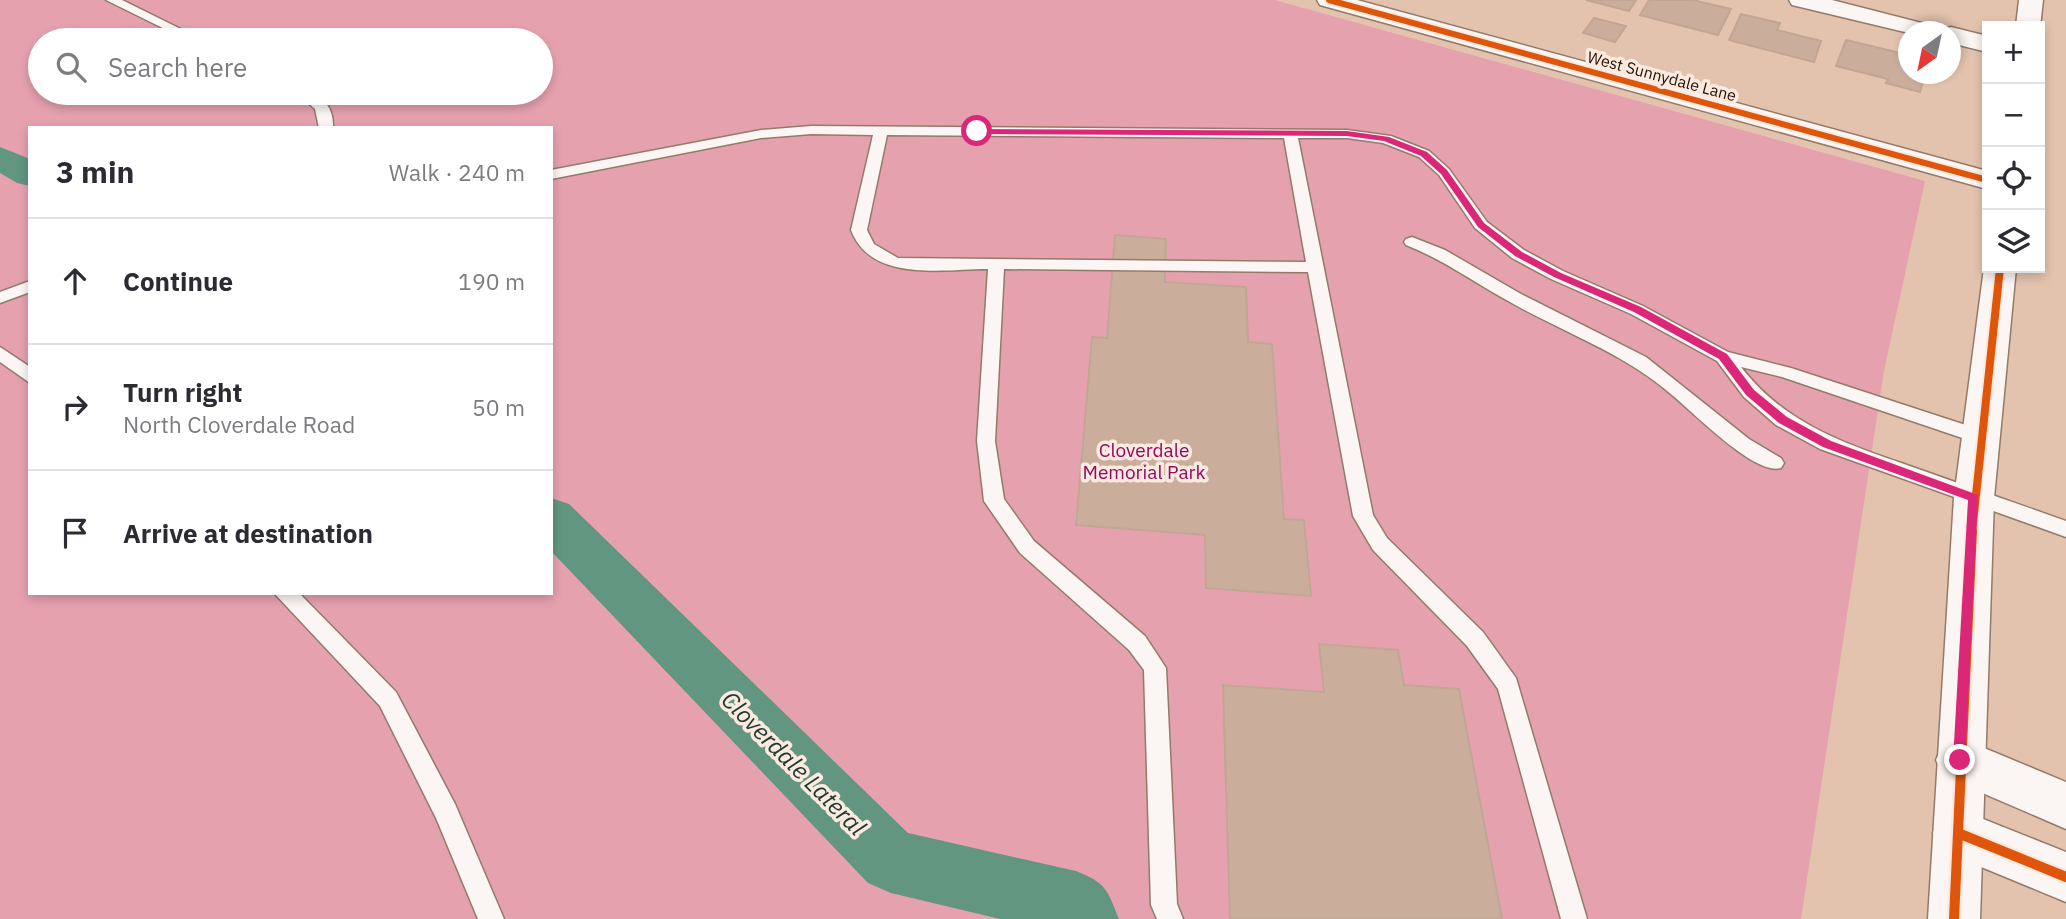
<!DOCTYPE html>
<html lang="en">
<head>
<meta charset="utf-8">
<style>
  body { margin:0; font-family:"IBM Plex Sans",sans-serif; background:#f2f2f3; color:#2b2b33 }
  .controls { position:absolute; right:21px; top:21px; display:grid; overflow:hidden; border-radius:0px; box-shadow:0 4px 10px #0003 }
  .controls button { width:63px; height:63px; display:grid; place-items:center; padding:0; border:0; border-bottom:2px solid #e1e1e2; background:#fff; color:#2b2b33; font:35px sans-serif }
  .compass { position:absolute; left:1898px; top:21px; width:63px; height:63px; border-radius:50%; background:#fff; box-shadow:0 4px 10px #0003; rotate:213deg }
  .stop { position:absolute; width:21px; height:21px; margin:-16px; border:5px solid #db2777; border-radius:50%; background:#fff }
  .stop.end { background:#db2777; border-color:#fff; box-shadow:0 2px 7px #0008 }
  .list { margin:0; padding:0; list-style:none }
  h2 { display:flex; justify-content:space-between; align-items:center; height:91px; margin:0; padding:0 28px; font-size:30px }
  h2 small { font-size:23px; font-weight:400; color:#7c7c81 }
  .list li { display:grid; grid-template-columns:46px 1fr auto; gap:21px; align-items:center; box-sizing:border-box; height:126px; padding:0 28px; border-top:2px solid #e1e1e2 }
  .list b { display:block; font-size:26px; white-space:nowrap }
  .list p { margin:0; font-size:23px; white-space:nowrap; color:#7c7c81 }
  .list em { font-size:23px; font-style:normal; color:#7c7c81 }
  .icon { flex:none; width:38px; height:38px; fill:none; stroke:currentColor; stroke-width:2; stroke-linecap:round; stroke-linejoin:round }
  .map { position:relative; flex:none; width:2066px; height:919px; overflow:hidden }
  .search { position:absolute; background:#fff; box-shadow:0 4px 10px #0003; left:28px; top:28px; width:525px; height:77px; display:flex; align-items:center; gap:18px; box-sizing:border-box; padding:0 24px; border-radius:38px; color:#7c7c81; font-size:26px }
  .panel { position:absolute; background:#fff; box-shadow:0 4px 10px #0003; left:28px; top:126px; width:525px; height:469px; border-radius:0px }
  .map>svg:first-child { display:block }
  .green { fill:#e6a1af; fill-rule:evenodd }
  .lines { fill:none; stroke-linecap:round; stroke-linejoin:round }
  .canal { fill:#629680; fill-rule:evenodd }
  .building { fill:#caad9b; stroke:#c2a694; stroke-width:2 }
  .lane-casing { stroke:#937a6a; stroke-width:3 }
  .street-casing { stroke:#937a6a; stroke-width:3 }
  .secondary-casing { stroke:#937a6a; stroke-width:3 }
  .lane { fill:#fbf6f3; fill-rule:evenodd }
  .street { fill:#fbf6f3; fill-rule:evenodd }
  .secondary { fill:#fbf6f3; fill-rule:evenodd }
  .cycleway-far2-casing { stroke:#faeae0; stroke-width:10 }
  .cycleway-far1-casing { stroke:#faeae0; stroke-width:12 }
  .cycleway-casing { stroke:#faeae0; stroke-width:15 }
  .cycleway-far2 { stroke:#de550b; stroke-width:6 }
  .cycleway-far1 { stroke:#de550b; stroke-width:8 }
  .cycleway { stroke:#de550b; stroke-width:10 }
  .route { fill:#db2777 }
  .labels { text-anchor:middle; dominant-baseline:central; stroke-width:7; stroke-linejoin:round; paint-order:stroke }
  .far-street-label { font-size:16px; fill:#2a0f00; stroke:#faeae0 }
  .park-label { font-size:19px; fill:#96085c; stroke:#faeae0 }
  .near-water-label { font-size:24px; font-style:italic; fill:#1f3932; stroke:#faeae0 }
</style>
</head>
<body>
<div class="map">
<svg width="2066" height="919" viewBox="0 0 2066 919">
  <rect width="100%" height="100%" fill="#e4c3ae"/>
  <path class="green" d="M0,0H1275L1925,181L1884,371L1801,919H0ZM40,40H541V93H40ZM30,128H551V593H30Z"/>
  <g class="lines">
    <path class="canal" d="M0,147L30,159V186L17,183L0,173Z
      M551,498L569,504L908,833L1076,871C1106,883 1107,889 1119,919H1000L891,893L868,883L551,551Z"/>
  </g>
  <path class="building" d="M1586,0H1636L1629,11Z
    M1649,0H1692L1731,9L1718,35L1640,15Z
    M1741,14L1780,23L1777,30L1821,41L1814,62L1729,40Z
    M1594,18L1626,26L1615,42L1583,33Z
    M1846,40L1909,55V74H1925L1920,92L1886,83L1888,79L1836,66Z
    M1115,235L1166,239L1165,282L1246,287L1248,342L1272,344L1284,519L1304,520L1311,596L1206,588L1205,535L1076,525L1092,337L1107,338Z
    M1319,644L1398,650L1404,685L1459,689L1502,919H1230L1223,685L1324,692Z"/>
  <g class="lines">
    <g class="lane-casing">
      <path id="lane" d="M106,0H122L203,40H187Z
        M297,93C320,92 334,104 333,128H319L315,109Z
        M811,126L1347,130L1391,136L1429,151L1449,169L1487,222L1524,250L1563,271L1643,306L1728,352L1791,368L1987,432L1989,437L1987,442L1980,444L1782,377L1741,367C1789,429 1854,446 1924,471C1971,488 2019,504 2066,521V537L1820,449L1776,425L1744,397L1717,361L1631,314L1551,279L1512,258L1475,228L1439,175L1419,157L1383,143L1347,138H1298L1373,515L1387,538L1483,632L1516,678L1587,919H1561L1498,689L1467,646L1373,550L1353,516L1308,272L1004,269L995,441L1004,499L1034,541L1145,636L1166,668L1177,904L1183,919H1157L1151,905L1144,670L1129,650L1020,553L984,501L977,441L988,269C943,269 871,283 851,230L873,135L811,134L761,138L551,179V170L761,130ZM887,135L1284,138L1306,262L898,258L874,244L867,230Z
        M1412,237L1445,250L1521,294L1646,357L1749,439L1781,458L1784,463L1781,468C1755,476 1693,412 1672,395C1624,353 1565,333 1510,302C1475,283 1444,260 1406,245L1404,242L1406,239Z
        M30,281V292L0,303V292Z
        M0,347L30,367V383L0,362Z
        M274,593H299L396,692L455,804L504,919H478L436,818L380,706Z"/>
    </g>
    <g class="street-casing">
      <path id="street" d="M1789,0H1832L1945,29L1951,27L1987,36V52L1951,43V32L1909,33L1792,5Z
        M1960,738L2066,782V829L1943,776L1936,760L1943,744Z
        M1958,809L2066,852V902L1940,850L1933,833L1940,816Z"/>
    </g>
    <g class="secondary-casing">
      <path id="secondary" d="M1317,0H1357L1987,171V189L1320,5Z
        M2019,0H2043L2040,27L2016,26Z
        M1987,263V268H2016L1994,498L1980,919H1928L1954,498L1984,268Z"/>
    </g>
    <use href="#lane" class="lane"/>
    <use href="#street" class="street"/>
    <use href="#secondary" class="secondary"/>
    <g class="cycleway-far2-casing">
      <path id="cycleway-far2" d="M1329,0L1987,180"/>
    </g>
    <g class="cycleway-far1-casing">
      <path id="cycleway-far1" d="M1972,533L2000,268"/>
    </g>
    <g class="cycleway-casing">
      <path id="cycleway" d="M1958,833L2066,877
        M1954,919L1972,531"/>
    </g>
    <use href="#cycleway-far2" class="cycleway-far2"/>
    <use href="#cycleway-far1" class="cycleway-far1"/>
    <use href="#cycleway" class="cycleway"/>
  </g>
  <path class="route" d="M974,129L1347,131L1389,137L1427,152L1447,170L1484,223L1522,252L1561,273L1641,307L1727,354L1754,390L1787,417L1831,441L1978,495L1965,764L1960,766L1953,760L1968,500L1823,447L1779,423L1746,395L1719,359L1634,312L1554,277L1515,256L1478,227L1441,174L1421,156L1384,141L1347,136L977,134Z"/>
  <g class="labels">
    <g class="far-street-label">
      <text transform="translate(1662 76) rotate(15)">West Sunnydale Lane</text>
    </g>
    <g class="park-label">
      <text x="1144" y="450">Cloverdale<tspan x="1144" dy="22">Memorial Park</tspan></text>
    </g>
    <g class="near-water-label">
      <text transform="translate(794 763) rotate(45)">Cloverdale Lateral</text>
    </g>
  </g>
</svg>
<div class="controls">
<button>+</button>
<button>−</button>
<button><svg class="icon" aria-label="locate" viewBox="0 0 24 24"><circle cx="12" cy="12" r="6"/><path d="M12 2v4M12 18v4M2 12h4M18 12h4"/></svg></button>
<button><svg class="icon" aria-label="layers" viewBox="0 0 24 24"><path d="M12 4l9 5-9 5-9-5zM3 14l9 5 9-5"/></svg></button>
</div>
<svg class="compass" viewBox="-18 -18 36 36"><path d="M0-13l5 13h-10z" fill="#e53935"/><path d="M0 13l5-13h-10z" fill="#7c7c81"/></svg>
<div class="stop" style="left:977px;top:131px"></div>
<div class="stop end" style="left:1960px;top:760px"></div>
<div class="search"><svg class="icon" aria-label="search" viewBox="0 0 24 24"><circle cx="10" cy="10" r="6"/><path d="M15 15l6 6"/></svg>Search here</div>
<section class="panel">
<h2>3 min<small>Walk · 240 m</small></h2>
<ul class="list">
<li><svg class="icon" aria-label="ahead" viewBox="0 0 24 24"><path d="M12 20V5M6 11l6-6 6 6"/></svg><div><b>Continue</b></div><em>190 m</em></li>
<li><svg class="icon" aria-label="right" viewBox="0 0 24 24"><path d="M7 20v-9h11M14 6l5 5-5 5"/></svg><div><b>Turn right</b><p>North Cloverdale Road</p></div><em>50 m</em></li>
<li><svg class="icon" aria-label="arrive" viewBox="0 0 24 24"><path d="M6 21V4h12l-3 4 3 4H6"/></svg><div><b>Arrive at destination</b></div></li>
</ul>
</section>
</div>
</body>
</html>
